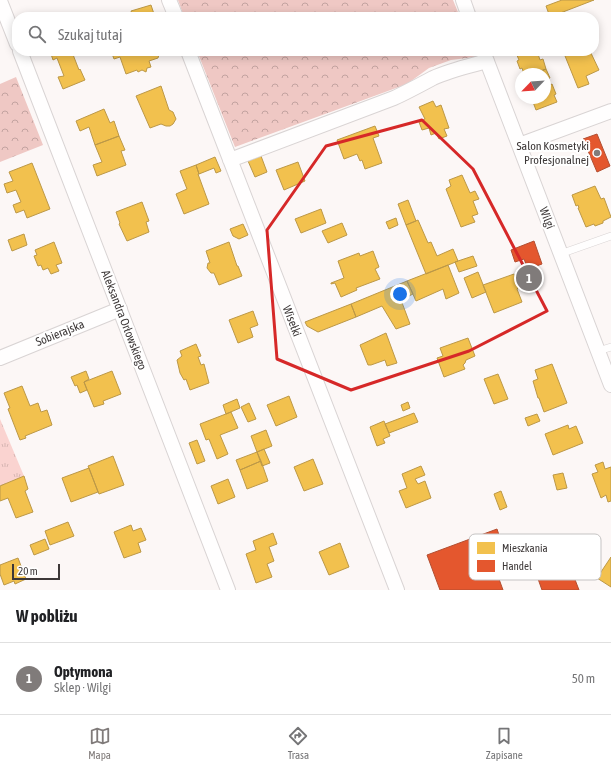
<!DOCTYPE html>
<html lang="pl">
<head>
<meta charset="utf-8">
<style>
  body { margin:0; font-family:"Asap Condensed",sans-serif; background:#f6f6f6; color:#202124 }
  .compass { position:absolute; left:515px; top:68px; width:36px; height:36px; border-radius:50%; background:#fff; box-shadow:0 2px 10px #0003; rotate:245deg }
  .scale { position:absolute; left:12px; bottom:10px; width:48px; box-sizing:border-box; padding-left:4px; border:2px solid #3d3838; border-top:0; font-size:11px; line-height:14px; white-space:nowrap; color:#3d3838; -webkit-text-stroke:3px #fff; paint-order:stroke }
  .you { position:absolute; left:400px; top:294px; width:14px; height:14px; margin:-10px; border:3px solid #fff; border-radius:50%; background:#1a73e8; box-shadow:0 0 0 6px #1a73e833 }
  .badge { display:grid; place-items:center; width:26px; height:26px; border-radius:50%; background:#807b7a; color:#fff; font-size:13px; font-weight:700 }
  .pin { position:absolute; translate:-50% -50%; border:2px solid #fff; box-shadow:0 1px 4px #0006 }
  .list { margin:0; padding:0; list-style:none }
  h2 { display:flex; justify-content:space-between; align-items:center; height:52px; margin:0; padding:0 16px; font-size:17px }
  h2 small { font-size:13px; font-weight:400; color:#757577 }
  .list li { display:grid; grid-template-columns:26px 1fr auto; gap:12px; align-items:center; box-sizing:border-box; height:72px; padding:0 16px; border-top:1px solid #e0e0e0 }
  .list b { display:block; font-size:15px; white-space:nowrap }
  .list p { margin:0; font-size:13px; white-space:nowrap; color:#757577 }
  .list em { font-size:13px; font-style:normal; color:#757577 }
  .icon { flex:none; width:22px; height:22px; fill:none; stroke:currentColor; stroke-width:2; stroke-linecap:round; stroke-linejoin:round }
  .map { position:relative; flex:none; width:611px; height:590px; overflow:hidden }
  .search { position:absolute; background:#fff; box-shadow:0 2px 10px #0003; left:12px; right:12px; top:12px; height:44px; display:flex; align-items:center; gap:10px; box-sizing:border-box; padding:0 14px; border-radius:16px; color:#757577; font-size:15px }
  .sheet { height:124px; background:#fff }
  nav { display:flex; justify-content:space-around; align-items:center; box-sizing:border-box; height:56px; border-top:1px solid #e0e0e0; background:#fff; font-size:11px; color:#757577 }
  nav a { display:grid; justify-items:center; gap:2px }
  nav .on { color:#807b7a }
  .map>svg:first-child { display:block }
  .grass { fill:url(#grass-tufts) }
  .forest { fill:url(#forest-crowns) }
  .homes { fill:#f2c14e; stroke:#bc9847 }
  .shops { fill:#e4572e; stroke:#b24e31 }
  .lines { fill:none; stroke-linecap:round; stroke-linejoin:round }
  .service-casing { stroke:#d9d4d4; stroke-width:8 }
  .minor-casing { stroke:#d9d4d4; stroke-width:16 }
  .service { stroke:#fffefe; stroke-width:7 }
  .minor { stroke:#fffefe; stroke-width:14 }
  .marked { fill:none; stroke:#d62828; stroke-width:3; stroke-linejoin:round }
  .poi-dot { fill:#807b7a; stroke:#fff; stroke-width:1.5 }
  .labels { text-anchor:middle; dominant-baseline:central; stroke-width:4; stroke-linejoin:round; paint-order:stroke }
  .poi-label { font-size:12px; fill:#3d3838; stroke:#fff; text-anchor:end }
  .street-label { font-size:12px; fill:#3d3838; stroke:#fff }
  .key { fill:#fff; stroke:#c5c3c3; stroke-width:1 }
  .key-label { font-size:11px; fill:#3d3838 }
</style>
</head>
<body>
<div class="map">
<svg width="611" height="590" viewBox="0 0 611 590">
  <defs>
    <pattern id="grass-tufts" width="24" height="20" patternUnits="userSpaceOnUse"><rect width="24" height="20" fill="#fad3d0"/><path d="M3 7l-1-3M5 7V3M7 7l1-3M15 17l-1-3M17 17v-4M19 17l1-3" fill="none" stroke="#d7b6b3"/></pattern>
    <pattern id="forest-crowns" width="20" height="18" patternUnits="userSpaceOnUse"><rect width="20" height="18" fill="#efc8c4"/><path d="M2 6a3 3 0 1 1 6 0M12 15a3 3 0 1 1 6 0" fill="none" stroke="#c3a3a0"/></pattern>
  </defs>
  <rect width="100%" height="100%" fill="#fcf7f6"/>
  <path class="grass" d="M0,419L24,476L0,486Z"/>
  <path class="forest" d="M178,0H453L460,17H184Z
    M197,51H473L475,57L451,60L429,68L407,84L235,147Z
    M16,77L43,145L0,162V84Z"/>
  <path class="homes" d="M562,0H594L550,17L546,6Z
    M151,5L155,17H133L131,11Z
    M50,51H76L72,52L79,70L80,69L85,80L63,89L58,77L64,76L57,58L53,60Z
    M111,51H160L158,58L149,61L151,67L147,68L146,72L142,70L138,72L137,70L126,74L120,57L114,59Z
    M513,51H540V53L538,54L540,60L543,59L546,69L533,74H524L522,68L520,69L517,61L519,60L516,53H514Z
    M563,51H590L599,70L586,76L589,84L578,88Z
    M546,69L550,78L548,79L550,85L552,84L556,94L554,95L557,102L536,110L533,102L535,101L534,98H545V74H533Z
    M161,86L169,110L173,112L176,119L173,124L170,126H166L161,124L150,128L136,96Z
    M433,101L436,107L441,105L449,128L444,129L447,136L439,139L436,133L431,135L429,128L422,130L419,122L425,119L419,107Z
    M104,109L110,123L114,121L119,136L95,145L89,127L80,131L76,121Z
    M375,126L379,136L373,138L382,163L365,169L362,160L360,161L357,154L344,159L337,140Z
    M119,136L125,150L121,151L126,165L97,176L93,165L102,162L95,145Z
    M261,156L267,172L255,177L248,161Z
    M215,157L221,171L216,173L214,168L199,174L196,165Z
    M298,162L305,181L284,190L276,170Z
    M32,163L50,209L27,218L24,210L16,213L13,205L21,202L16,190L7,193L4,184L13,181L9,172Z
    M196,165L199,174H198L209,204L184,214L176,194L187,189L180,171Z
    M462,175L470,193L475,191L479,199L473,201L478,214L472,216L475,222L461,227L446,189L451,186L449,180Z
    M595,186L601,199L604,198L611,217L603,221V223L595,226L594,224L586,227L578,208H579L578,205L576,206L572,195Z
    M408,200L416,221L406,225L398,204Z
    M142,202L149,221L146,222L149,232L127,241L119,224L120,223L116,212Z
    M321,209L326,223L301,233L295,219Z
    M396,218L398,225L389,229L386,222Z
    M418,220L428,243L431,242L437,256L453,249L458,261L426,274L406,225Z
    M342,223L347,235L328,243L322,231Z
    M243,224L248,235L239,239L233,236L230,229Z
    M24,234L27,245L12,251L8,240Z
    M54,242L62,263L56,265L59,271L51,274L48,268L43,270L41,265L38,266L34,256L37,255L35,250Z
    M229,242L237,266H238L242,276L219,285L214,273H211L207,268L208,263H210L206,251Z
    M373,251L379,267L375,269L380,279L356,288L357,290L341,297L335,283L331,284V283L344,278L338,261L359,253L360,256Z
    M473,256L477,266L459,272L455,262Z
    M448,265L459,293L446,299L443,289L416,301L407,281Z
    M478,272L486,292L472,298L464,278Z
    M514,274L519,287L517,289L522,302L494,313L483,285Z
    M407,281L413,294L401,300L410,324L396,329L382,306L356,317L351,304Z
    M351,304L356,317L318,332L307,326L305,322Z
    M253,311L258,325L250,328L253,337L238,343L229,320Z
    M386,333L397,363L387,366L385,360L371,365H368L360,345Z
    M468,338L475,356L466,360L465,363L463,365L465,369L444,377L437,358L443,356L440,348Z
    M196,344L201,356L198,357L201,365L204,364L209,383L190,390L186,379L184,380L180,373L177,360L182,356L180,351Z
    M552,364L567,403L544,412L539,398H538L533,381L538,379L535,370Z
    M86,371L89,379L84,382L87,390L80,393L77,385L75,386L71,377Z
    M112,371L121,394L103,401L104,404L94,407L84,382Z
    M498,374L508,399L494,404L484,379Z
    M22,386L30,406L38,403L41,412L47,410L52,425L25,436L26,438L20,440L8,409L10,408L4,393Z
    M289,396L297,417L276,426L267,405Z
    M237,399L240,408L226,414L223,405Z
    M408,402L410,408L403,411L401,405Z
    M249,403L256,419L248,422L241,407Z
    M231,412L238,428L220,435L228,454L217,459L209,439L206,440L200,424Z
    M414,413L418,422L389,433L385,424Z
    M537,414L540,421L528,426L525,418Z
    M384,421L390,436L383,439L385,443L377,446L370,427Z
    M568,425L569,429L576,426L583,443L553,455L545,434Z
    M266,430L272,446L257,452L251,436Z
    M197,440L205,461L197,464L189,443Z
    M264,449L270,463L262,466L257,452Z
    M257,452L261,461L240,470L236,460Z
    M113,456L124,485L99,494L88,466Z
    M313,459L323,484L304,491L294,467Z
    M261,461L268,481L247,489L240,470Z
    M603,462L605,469L611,467V501L608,502L606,495L601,498L592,474L598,472L595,465Z
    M421,466L425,475L415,479L418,484L425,481L431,498L406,508L399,491L407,488L402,474Z
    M89,468L98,492L71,502L62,478Z
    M563,473L567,488L557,490L553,475Z
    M24,476L28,489L25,491L33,512L16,518L8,498L0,501V486Z
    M228,479L235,497L218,504L211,486Z
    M501,491L507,507L500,510L494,494Z
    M68,522L74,536L50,545L45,531Z
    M131,525L133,531L141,528L146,540L138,543L141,552L124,558L114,532Z
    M273,533L277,544L269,547L274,561L267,564L272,577L256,583L246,554L256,550L253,541Z
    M45,539L49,549L34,555L30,545Z
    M340,543L349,567L329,575L319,552Z
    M611,557V587L597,578Z
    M18,558L26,579L15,584L14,581L4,585L0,574V565Z"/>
  <path class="shops" d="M597,134L610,166L597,172L583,139Z
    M534,241L542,264L528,269L524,259L515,262L511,250Z
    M497,529L501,541L487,546L503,590H440L427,555Z
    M569,564L579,590H542L537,576Z"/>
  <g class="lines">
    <g class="service-casing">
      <path id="service" d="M560,254L611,236
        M598,351L611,347"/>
    </g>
    <g class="minor-casing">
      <path id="minor" d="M169,0L176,17
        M463,0L469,17
        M0,1L17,44
        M20,51L228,590
        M188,51L397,590
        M483,51L611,385
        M519,145L611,111
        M230,160L394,98C407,92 420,85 433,78C450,70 469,66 487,61
        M0,358L120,309"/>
    </g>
    <use href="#service" class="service"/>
    <use href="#minor" class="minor"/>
  </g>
  <path class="marked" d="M422,120L473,169L547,311L469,351L351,390L277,359L267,230L326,146Z"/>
  <circle class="poi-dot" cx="597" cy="153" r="4"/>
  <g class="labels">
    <g class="poi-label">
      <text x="589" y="146">Salon Kosmetyki<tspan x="589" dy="14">Profesjonalnej</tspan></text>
    </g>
    <g class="street-label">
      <text transform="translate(547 218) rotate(69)">Wilgi</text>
      <text transform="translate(124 320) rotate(69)">Aleksandra Orłowskiego</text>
      <text transform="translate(292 321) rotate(69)">Wisełki</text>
      <text transform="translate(60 333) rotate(-22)">Sobierajska</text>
    </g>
  </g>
  <rect x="469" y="534" width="132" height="46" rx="6" class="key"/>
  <rect x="477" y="542" width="18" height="12" fill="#f2c14e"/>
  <rect x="477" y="560" width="18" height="12" fill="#e4572e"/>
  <g class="key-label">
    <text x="502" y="552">Mieszkania</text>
    <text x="502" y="570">Handel</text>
  </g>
</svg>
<svg class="compass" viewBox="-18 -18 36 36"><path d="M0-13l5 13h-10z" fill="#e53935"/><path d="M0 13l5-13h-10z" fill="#757577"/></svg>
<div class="scale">20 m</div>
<div class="you"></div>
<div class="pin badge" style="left:529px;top:278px">1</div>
<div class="search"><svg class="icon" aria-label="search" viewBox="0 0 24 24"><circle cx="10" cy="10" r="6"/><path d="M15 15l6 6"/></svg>Szukaj tutaj</div>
</div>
<section class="sheet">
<h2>W pobliżu<small></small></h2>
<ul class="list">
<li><span class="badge">1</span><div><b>Optymona</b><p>Sklep · Wilgi</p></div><em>50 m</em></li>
</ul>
</section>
<nav>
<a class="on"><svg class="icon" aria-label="map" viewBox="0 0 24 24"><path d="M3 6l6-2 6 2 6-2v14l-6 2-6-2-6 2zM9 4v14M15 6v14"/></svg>Mapa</a>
<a><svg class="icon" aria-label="directions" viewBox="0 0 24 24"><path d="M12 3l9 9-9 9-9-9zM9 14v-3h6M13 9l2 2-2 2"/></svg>Trasa</a>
<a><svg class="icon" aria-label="saved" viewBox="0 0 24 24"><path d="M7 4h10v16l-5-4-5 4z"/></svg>Zapisane</a>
</nav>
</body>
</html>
